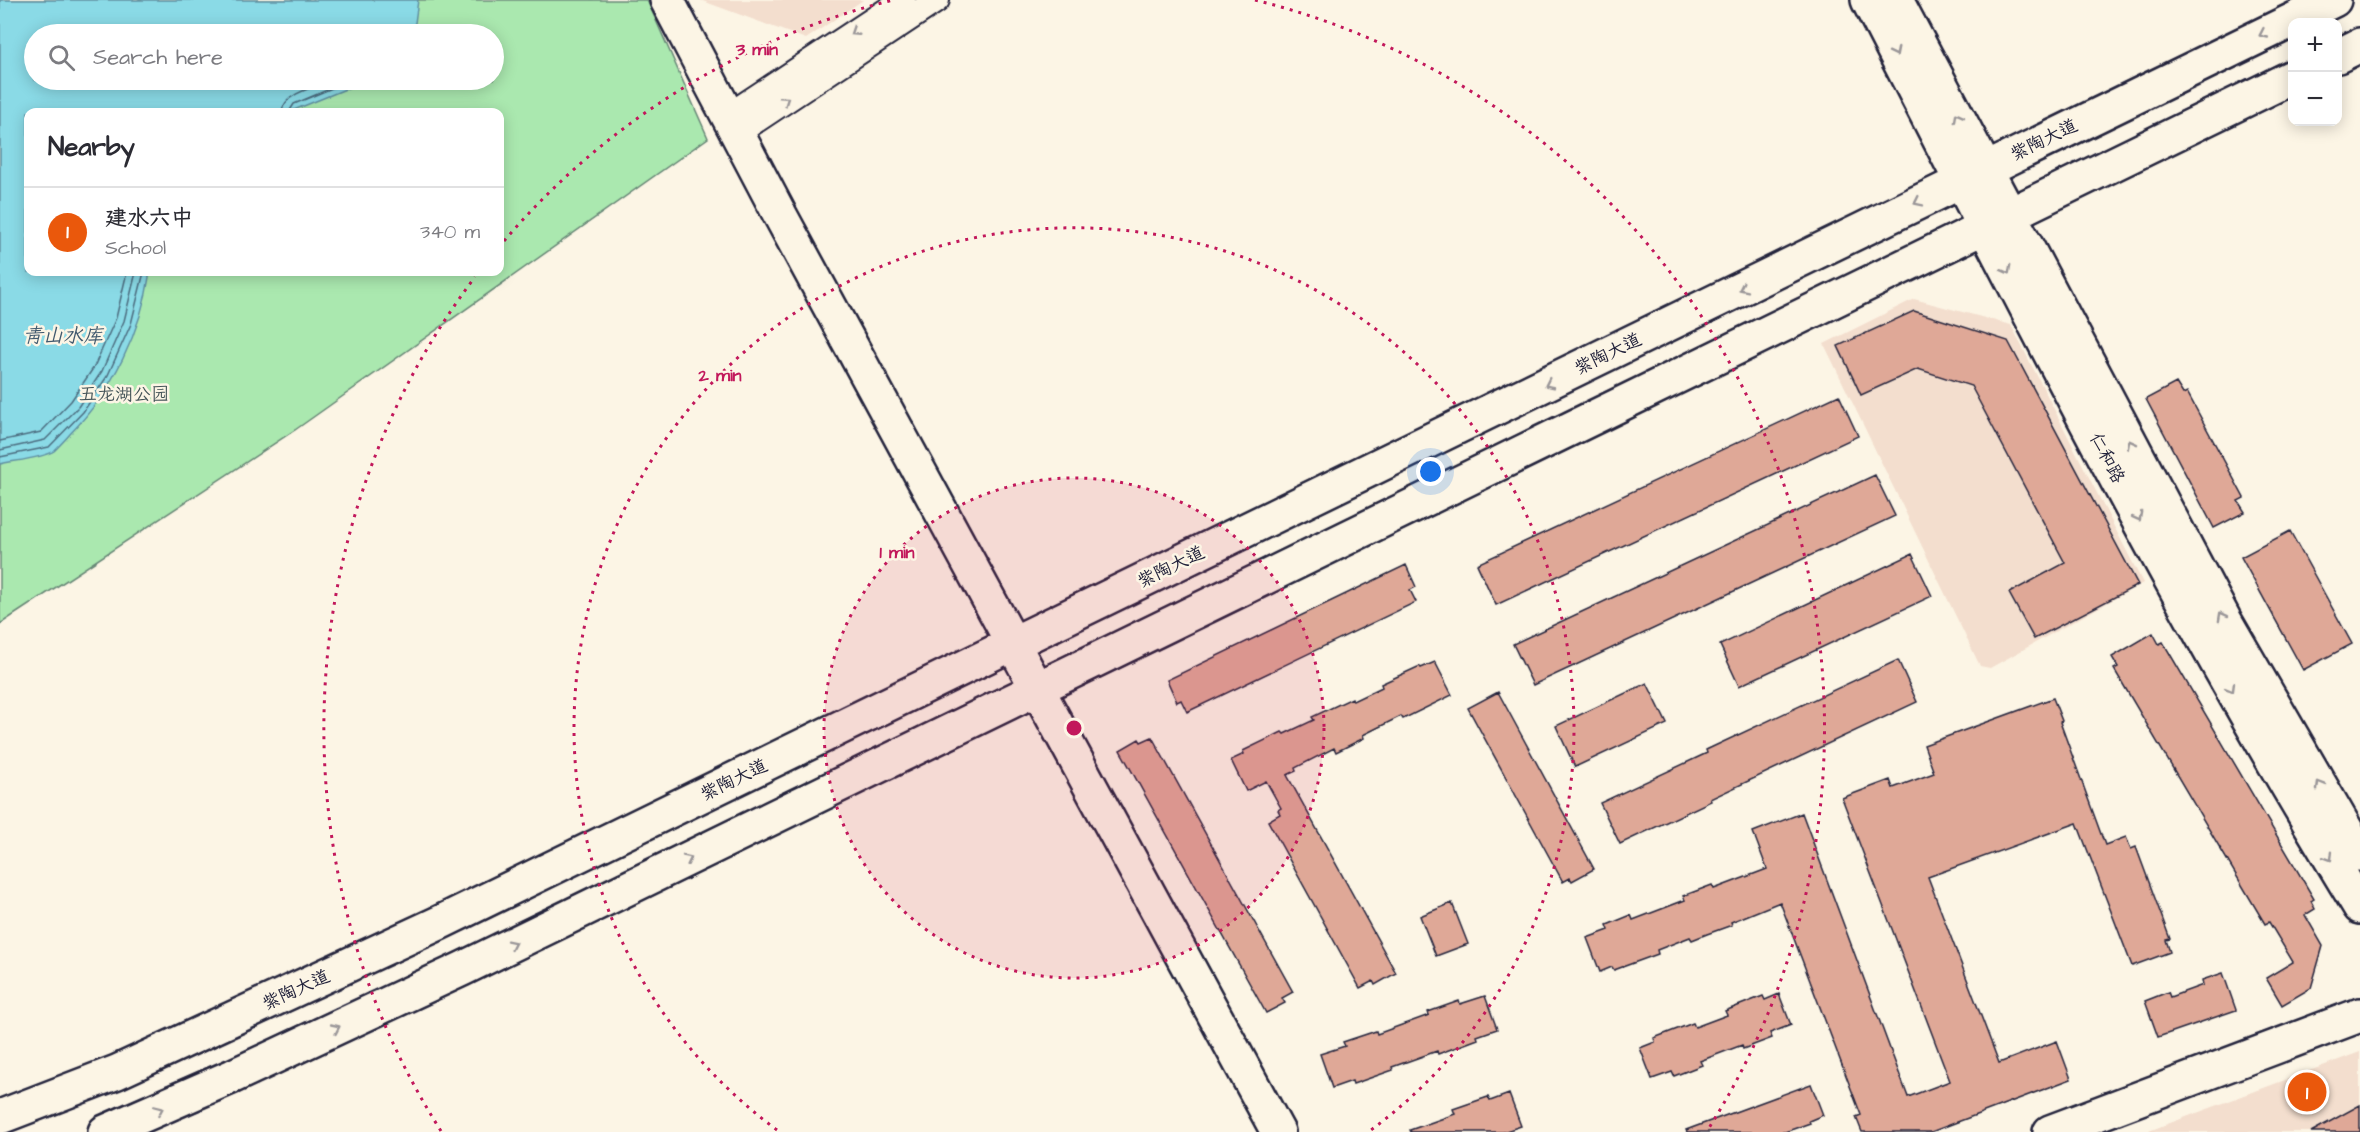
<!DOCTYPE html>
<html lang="en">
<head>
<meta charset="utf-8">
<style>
  body { margin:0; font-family:"Architects Daughter","LXGW WenKai TC",sans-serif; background:#f7f7f7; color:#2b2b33 }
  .controls { position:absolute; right:18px; top:18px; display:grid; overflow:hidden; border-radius:12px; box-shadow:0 3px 15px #0003 }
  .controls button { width:54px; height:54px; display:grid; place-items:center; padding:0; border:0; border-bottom:2px solid #e1e1e2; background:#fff; color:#2b2b33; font:30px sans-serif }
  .you { position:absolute; left:1431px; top:472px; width:21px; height:21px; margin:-15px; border:4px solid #fff; border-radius:50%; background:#1a73e8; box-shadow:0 0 0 9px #1a73e833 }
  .badge { display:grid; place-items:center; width:39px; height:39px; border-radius:50%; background:#ea580c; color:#fff; font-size:20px; font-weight:700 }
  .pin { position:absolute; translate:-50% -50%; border:3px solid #fff; box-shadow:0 2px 6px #0006 }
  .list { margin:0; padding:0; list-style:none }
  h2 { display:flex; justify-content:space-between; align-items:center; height:78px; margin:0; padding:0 24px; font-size:26px }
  h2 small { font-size:20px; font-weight:400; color:#7c7c81 }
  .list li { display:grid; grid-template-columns:39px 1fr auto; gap:18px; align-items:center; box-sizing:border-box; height:90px; padding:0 24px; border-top:2px solid #e1e1e2 }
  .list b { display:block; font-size:22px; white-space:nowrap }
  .list p { margin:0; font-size:20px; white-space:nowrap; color:#7c7c81 }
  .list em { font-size:20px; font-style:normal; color:#7c7c81 }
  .icon { flex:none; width:33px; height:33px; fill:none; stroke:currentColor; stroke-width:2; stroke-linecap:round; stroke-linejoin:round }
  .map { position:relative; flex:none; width:2360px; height:1132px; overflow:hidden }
  .search { position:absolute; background:#fff; box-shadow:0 3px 15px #0003; left:24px; top:24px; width:480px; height:66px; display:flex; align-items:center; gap:15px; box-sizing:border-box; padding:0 21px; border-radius:33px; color:#7c7c81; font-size:22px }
  .panel { position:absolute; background:#fff; box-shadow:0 3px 15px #0003; left:24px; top:108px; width:480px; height:168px; border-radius:12px }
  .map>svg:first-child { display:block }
  .built { fill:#f3dece }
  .green { fill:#aae8af; stroke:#668575; stroke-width:1.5; fill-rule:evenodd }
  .water { fill:#8adae6; stroke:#6090a2; stroke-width:1.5 }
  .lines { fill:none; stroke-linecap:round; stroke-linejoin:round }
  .shore { stroke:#4c6c7f; stroke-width:1.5 }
  .building { fill:#dfa897; stroke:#22223b; stroke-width:1.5 }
  .street-casing { stroke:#22223b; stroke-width:28 }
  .secondary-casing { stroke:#22223b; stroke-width:38 }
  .street { stroke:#fcf5e5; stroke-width:24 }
  .secondary { stroke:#fcf5e5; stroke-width:33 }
  .oneway { stroke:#9a9698 }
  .ring { fill:none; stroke:#c2185b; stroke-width:3; stroke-dasharray:3 6 }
  .labels { text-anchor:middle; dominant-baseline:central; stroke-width:5; stroke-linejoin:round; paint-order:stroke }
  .street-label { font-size:18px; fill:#22223b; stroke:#fcf5e5 }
  .park-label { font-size:18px; fill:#445458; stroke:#fcf5e5 }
  .water-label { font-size:20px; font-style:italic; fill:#41596e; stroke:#fcf5e5 }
  .centre { fill:#c2185b; stroke:#fcf5e5; stroke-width:3 }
  .ring-label { font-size:18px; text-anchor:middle; font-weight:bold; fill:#c2185b; stroke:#fcf5e5; stroke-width:5; stroke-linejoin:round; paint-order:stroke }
</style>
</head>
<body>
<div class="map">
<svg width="2360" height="1132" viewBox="0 0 2360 1132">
  <rect width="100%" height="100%" fill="#fcf5e5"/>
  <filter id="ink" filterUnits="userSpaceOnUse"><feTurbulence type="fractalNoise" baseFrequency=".0167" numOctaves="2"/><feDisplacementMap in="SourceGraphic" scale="12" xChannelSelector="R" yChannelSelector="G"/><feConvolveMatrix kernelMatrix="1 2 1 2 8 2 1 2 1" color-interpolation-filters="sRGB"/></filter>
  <g filter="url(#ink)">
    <path class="built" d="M700,0H863L806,39Z
      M1914,299L2011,325L2143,583L1990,668L1980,666L1824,344Z
      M2360,1052V1132H2146Z"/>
    <path class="green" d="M0,0H647L708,138L295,430L0,624ZM34,34H494V80H34ZM28,112H500V272H28Z"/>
    <path class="water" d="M0,0H418L415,23L407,34H34V80H363L348,88L289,112H28V272H150C141,332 113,390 70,434C65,440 59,446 54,451C44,458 13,461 0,464Z"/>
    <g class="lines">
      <path class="shore" d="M282,112C283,93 318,86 333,80
        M289,112L294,104L351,80
        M0,441L41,432L71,401L94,367L116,318L127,272
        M0,450L45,440L78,407L102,371L124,321L136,272
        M0,457L49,447L83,412L108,375L131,324L144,272"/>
    </g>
    <path class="building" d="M1914,311L2008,341L2138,585L2034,639L2009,593L2065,563L1971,386L1918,369L1861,395L1838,346Z
      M2176,383L2183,394L2187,392L2244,498L2238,501L2245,512L2214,528L2146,399Z
      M1839,395L1858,436L1496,605L1477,564Z
      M1875,475L1895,516L1533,685L1513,644Z
      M2290,531L2352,644L2303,670L2241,557Z
      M1912,554L1932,596L1739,686L1720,645Z
      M1406,565L1416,587L1410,590L1416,602L1187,712L1181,700L1177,702L1167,680Z
      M2153,633L2159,644L2163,642L2314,899L2311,901L2315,909L2305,915L2323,946L2311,988L2282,1005L2266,978L2293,962L2269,922L2265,924L2114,669L2118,667L2112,657Z
      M1898,660L1917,702L1710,799L1711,801L1620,844L1600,803L1707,753L1706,750Z
      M1435,662L1452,695L1403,719L1401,716L1363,735L1364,738L1336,752L1334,748L1295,768L1296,771L1287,775L1396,973L1375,985L1373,981L1360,988L1268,821L1280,814L1278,810L1281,808L1266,781L1246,791L1231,760L1244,754L1243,751L1282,732L1284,734L1314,720L1312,717L1352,698L1353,701L1382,687L1381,684L1420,666L1421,668Z
      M1647,683L1667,724L1575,767L1556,726Z
      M1498,692L1594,869L1572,881L1570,878L1563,882L1468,708Z
      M2053,698L2062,721L2060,722L2105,845L2126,837L2131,849L2136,847L2170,939L2166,940L2170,952L2132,966L2077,823L1928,877L1999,1063L2057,1041L2071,1079L1931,1132H1862L1856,1117L1861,1115L1780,902L1731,922L1732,925L1707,934L1692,940L1690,937L1657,950L1658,954L1614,970L1612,967L1600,972L1587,938L1609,930L1607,925L1631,915L1633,920L1685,900L1683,896L1712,885L1714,889L1767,869L1753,832L1802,813L1908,1097L1950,1081L1842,798L1890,780L1893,788L1934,773L1924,745Z
      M1152,737L1293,992L1282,998L1285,1003L1266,1013L1120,750L1139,739L1141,742Z
      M1452,903L1468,944L1436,956L1420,916Z
      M2223,973L2236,1010L2158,1037L2145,1001L2168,992L2170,997L2203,985L2202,980Z
      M1779,994L1791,1025L1770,1033L1772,1038L1743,1049L1742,1045L1700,1061L1702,1065L1674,1076L1672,1072L1652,1079L1640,1048L1655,1042L1654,1038L1693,1023L1695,1027L1727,1015L1725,1011L1763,996L1765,1000Z
      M1485,996L1497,1029L1477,1036L1478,1039L1438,1054L1437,1051L1392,1067L1393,1070L1353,1084L1352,1081L1332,1088L1320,1054L1345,1046L1343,1042L1376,1031L1377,1034L1429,1015L1428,1012L1459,1001L1460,1004Z
      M1811,1084L1823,1115L1809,1121L1810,1123L1785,1132H1687L1686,1130Z
      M1509,1094L1521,1126L1503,1132H1411L1410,1130L1455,1114L1453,1109L1488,1097L1490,1101Z
      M2360,1105V1132H2311Z"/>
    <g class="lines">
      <g class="street-casing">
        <path id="street" d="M728,116L903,0
          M737,133L937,0"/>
      </g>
      <g class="secondary-casing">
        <path id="secondary" d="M667,0L779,213L1278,1132
          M1868,0C2025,306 2180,614 2360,907
          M1896,0L2224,619L2360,854
          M2338,56L2360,45
          M0,1117L117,1072L439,923L2334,0
          M105,1132L233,1076L462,969L2292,77
          M2050,1132L2360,1015"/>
      </g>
      <use href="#street" class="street"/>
      <use href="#secondary" class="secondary"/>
    </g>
    <defs><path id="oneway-chevron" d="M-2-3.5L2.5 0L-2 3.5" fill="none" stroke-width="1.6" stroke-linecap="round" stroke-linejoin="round" transform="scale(1.5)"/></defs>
    <g class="oneway">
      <use href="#oneway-chevron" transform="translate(854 32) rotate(147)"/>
      <use href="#oneway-chevron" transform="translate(2263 34) rotate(155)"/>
      <use href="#oneway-chevron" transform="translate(1895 52) rotate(63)"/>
      <use href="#oneway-chevron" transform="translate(785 100) rotate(-34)"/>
      <use href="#oneway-chevron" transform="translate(1958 117) rotate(-118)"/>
      <use href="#oneway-chevron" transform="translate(1918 202) rotate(154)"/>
      <use href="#oneway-chevron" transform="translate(2007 270) rotate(62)"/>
      <use href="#oneway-chevron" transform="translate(1743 288) rotate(154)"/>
      <use href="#oneway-chevron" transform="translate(1549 384) rotate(154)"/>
      <use href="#oneway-chevron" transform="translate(2131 444) rotate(-118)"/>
      <use href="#oneway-chevron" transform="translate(2138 517) rotate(62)"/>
      <use href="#oneway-chevron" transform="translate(2222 616) rotate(-119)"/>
      <use href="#oneway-chevron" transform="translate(2231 688) rotate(60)"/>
      <use href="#oneway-chevron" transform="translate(2320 785) rotate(-120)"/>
      <use href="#oneway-chevron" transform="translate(2329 857) rotate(59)"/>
      <use href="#oneway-chevron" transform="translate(688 859) rotate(-26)"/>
      <use href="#oneway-chevron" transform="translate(512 944) rotate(-26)"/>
      <use href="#oneway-chevron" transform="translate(336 1028) rotate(-25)"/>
      <use href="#oneway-chevron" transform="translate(159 1110) rotate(-24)"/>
    </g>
  </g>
  <circle cx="1074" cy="728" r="250" fill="#c2185b" fill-opacity=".12"/>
  <g class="ring">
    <circle cx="1074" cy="728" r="250"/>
    <path d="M777 1130A500 500 0 1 1 1371 1130"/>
    <path d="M441 1131A750 750 0 0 1 475 277M504 241A750 750 0 0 1 893 0M1255 0A750 750 0 0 1 1707 1131"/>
  </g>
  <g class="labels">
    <g class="street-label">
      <text transform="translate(2044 140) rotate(-26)">紫陶大道</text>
      <text transform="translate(1608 354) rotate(-26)">紫陶大道</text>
      <text transform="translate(2107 458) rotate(62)">仁和路</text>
      <text transform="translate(1171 567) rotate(-26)">紫陶大道</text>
      <text transform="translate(734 780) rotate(-26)">紫陶大道</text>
      <text transform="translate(296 990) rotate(-25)">紫陶大道</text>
    </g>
    <g class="park-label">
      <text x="124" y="394">五龙湖公园</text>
    </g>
    <g class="water-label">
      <text x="63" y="336">青山水库</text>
    </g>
  </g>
  <circle cx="1074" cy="728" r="9" class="centre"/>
  <g class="ring-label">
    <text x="757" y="55">3 min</text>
    <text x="720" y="381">2 min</text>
    <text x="897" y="558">1 min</text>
  </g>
</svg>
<div class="controls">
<button>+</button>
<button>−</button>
</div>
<div class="you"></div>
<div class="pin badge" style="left:2307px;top:1092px">1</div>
<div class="search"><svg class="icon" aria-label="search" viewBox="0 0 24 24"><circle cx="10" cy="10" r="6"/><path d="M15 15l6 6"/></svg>Search here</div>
<section class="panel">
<h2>Nearby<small></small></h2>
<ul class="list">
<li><span class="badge">1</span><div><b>建水六中</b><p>School</p></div><em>340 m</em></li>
</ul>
</section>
</div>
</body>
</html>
